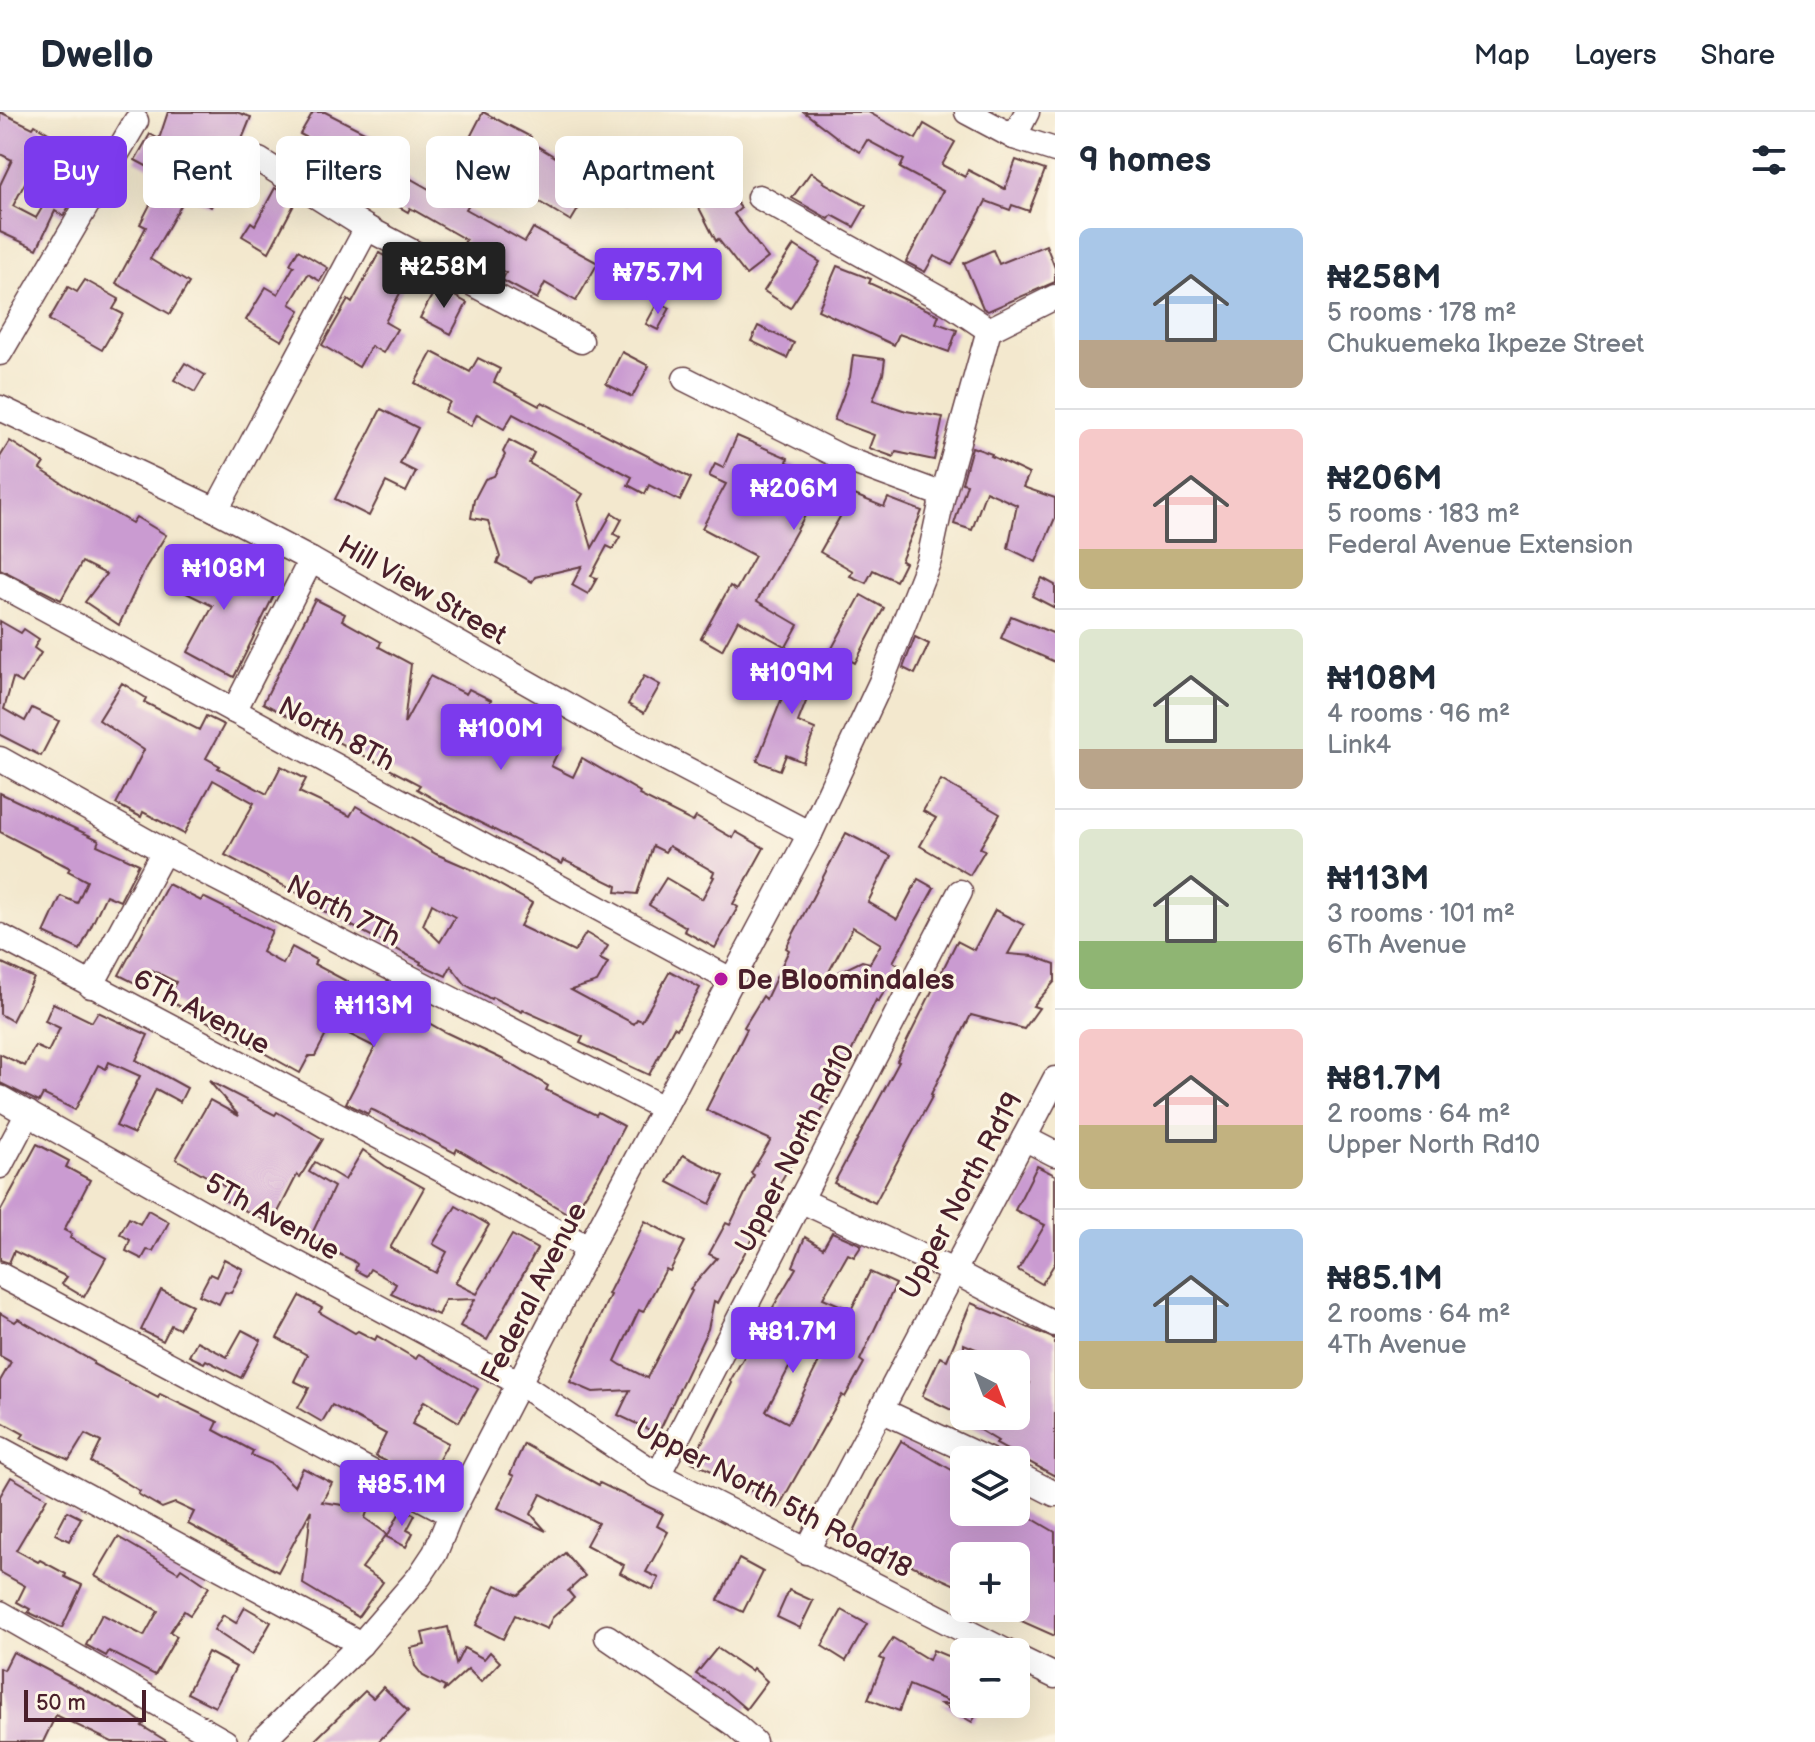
<!DOCTYPE html>
<html lang="en">
<head>
<meta charset="utf-8">
<style>
  :root { --surface:#fff; --page:#f2f2f3; --text:#1f2937; --muted:#747a83; --line:#e0e1e3; --accent:#7c3aed }
  body { margin:0; font-family:"Balsamiq Sans",sans-serif; background:var(--page); color:var(--text); height:100vh; display:flex; flex-direction:column; font-size:30px; white-space:nowrap }
  * { box-sizing:border-box; margin:0 }
  p { font-size:26px; color:var(--muted) }
  .icon { flex:none; width:44px; height:44px; fill:none; stroke:currentColor; stroke-width:2; stroke-linecap:round; stroke-linejoin:round }
  .map { position:relative; flex:1; overflow:hidden }
  .panel { display:flex; flex-direction:column; background:var(--surface); width:760px }
  .panel>* { flex:none }
  .guide { position:absolute; left:24px; top:24px; width:760px; height:72px; display:flex; gap:16px }
  .needle { width:52px; rotate:138deg }
  .tools { position:absolute; left:950px; top:1238px; display:grid; gap:16px }
  .tools a { display:grid; place-items:center; width:80px; height:80px; border-radius:12px; background:var(--surface); box-shadow:0 8px 32px #0002; font-size:40px }
  .scale { position:absolute; left:24px; bottom:20px; width:122px; box-sizing:border-box; padding-left:8px; border:4px solid #4a1f2b; border-top:0; font-size:22px; line-height:28px; white-space:nowrap; color:#4a1f2b; -webkit-text-stroke:6px #fcf5e5; paint-order:stroke }
  .price { position:absolute; translate:-50% -68px; padding:0 18px; border-radius:8px; background:var(--accent); color:#fff; font-size:26px; line-height:52px; filter:drop-shadow(0 2px 4px #0008) }
  .price::after { content:''; position:absolute; left:50%; top:48px; width:24px; height:18px; margin-left:-12px; background:inherit; clip-path:polygon(0 0,100% 0,50% 100%) }
  .price.on { background:#222; color:#fff }
  ul { padding:0; list-style:none }
  li { display:flex; align-items:center; gap:24px; height:200px; padding:0 24px }
  li+li { border-top:2px solid var(--line) }
  li span { display:grid; place-items:center; flex:none; width:224px; height:160px; border-radius:12px; color:#555 }
  li>.icon { margin-inline-start:auto }
  span .icon { width:96px; height:96px; fill:#fffc; stroke-width:1 }
  li b { font-size:34px }
  h2 { display:flex; justify-content:space-between; align-items:center; height:96px; padding:0 24px; font-size:34px }
  .chip { padding:0 28px; border-radius:12px; background:var(--surface); box-shadow:0 8px 32px #0002; font-size:28px; line-height:72px }
  .chip.on { background:var(--accent); color:#fff }
  header { display:flex; align-items:center; gap:48px; box-sizing:border-box; height:112px; padding:0 40px; background:var(--surface); border-bottom:2px solid var(--line) }
  header strong { font-size:38px }
  nav { display:flex; gap:44px; margin-inline-start:auto; font-size:28px }
  main { display:flex; flex:1; min-height:0 }
  .map>svg:first-child { display:block }
  .building { fill:#ca9bd1; fill-rule:evenodd }
  .lines { fill:none; stroke-linecap:round; stroke-linejoin:round }
  .minor-casing { stroke:#633d43; stroke-width:27 }
  .minor { stroke:#fff; stroke-width:24 }
  .poi-dot { fill:#b5179e; stroke:#fcf5e5; stroke-width:3 }
  .labels { text-anchor:middle; stroke-width:6; stroke-linejoin:round; paint-order:stroke }
  .street-label { font-size:28px; fill:#4a1f2b; stroke:#fcf5e5 }
  .poi-label { font-size:28px; font-weight:bold; fill:#4a1f2b; stroke:#fcf5e5; text-anchor:start }
</style>
</head>
<body>
<header>
<strong>Dwello</strong>
<nav><a>Map</a><a>Layers</a><a>Share</a></nav>
</header>
<main>
<div class="map">
<svg width="1055" height="1630" viewBox="0 0 1055 1630">
  <rect width="100%" height="100%" fill="#fcf5e5"/>
  <filter id="ink" filterUnits="userSpaceOnUse"><feTurbulence type="fractalNoise" baseFrequency=".0125" numOctaves="2"/><feDisplacementMap in="SourceGraphic" scale="16" xChannelSelector="R" yChannelSelector="G"/><feConvolveMatrix kernelMatrix="1 2 1 2 8 2 1 2 1" color-interpolation-filters="sRGB"/></filter>
  <filter id="wash" filterUnits="userSpaceOnUse"><feTurbulence type="fractalNoise" baseFrequency=".006" numOctaves="4" result="noise"/><feDisplacementMap in="SourceGraphic" scale="32" xChannelSelector="R" yChannelSelector="G"/><feGaussianBlur stdDeviation="1.8" result="paint"/><feColorMatrix in="noise" values="0 0 0 0 0 0 0 0 0 0 0 0 0 0 0 0 0 1.4 0 .05"/><feComposite in="paint" operator="in"/></filter>
  <g filter="url(#wash)">
    <rect width="100%" height="100%" fill="#f3e8ce"/>
    <g id="blocks">
      <g class="building">
        <polygon points="0,0 33,16 35,13 69,33 71,29 98,44 83,69 51,50 41,67 30,61 13,94 36,106 52,79 71,91 63,104 55,99 37,137 0,120 0,73 12,48 0,42"/>
        <polygon points="168,0 236,0 251,5 229,59 234,62 227,75 222,72 211,95 187,83 150,147 189,171 170,202 116,171 146,115 140,112 165,64 135,48 150,22 159,27"/>
        <polygon points="313,0 325,0 394,35 385,52 436,81 446,65 475,82 466,97 525,130 533,116 598,151 576,189 545,171 537,187 502,168 506,161 461,136 466,128 410,96 408,100 365,75 358,87 332,71 347,47 300,22"/>
        <polygon points="483,0 531,25 529,29 595,69 571,109 516,76 529,54 484,31 477,45 464,37"/>
        <polygon points="804,0 868,0 916,27 924,12 955,30 942,53 965,65 968,58 1005,77 1016,48 1045,58 1029,99 1012,93 1010,98 986,89 952,153 934,144 925,160 906,150 943,79 900,56 904,48 867,28 860,40 843,30"/>
        <polygon points="624,44 650,64 626,94 601,74"/>
        <polygon points="811,60 824,69 823,70 866,94 854,115 832,103 829,107 792,86"/>
        <polygon points="716,66 741,96 734,102 768,146 746,163 718,127 716,129 694,86"/>
        <polygon points="275,76 296,89 269,140 242,124 251,110 255,113"/>
        <polygon points="794,133 820,150 790,196 764,179"/>
        <polygon points="1046,133 1055,156 1055,170 988,199 983,196 964,151 993,138 999,152"/>
        <polygon points="298,138 328,156 320,169 308,162 290,192 300,198 282,229 246,208 266,175 278,182 294,154 290,152"/>
        <polygon points="379,141 412,158 385,210 397,217 383,241 371,234 359,255 322,233 348,188 352,191"/>
        <polygon points="837,154 871,167 869,171 939,203 936,211 957,218 949,240 899,222 894,233 818,198"/>
        <polygon points="85,168 119,187 113,197 123,202 102,238 49,208 68,175 77,180"/>
        <polygon points="437,174 467,191 451,222 420,206"/>
        <polygon points="658,190 670,196 658,218 646,212"/>
        <polygon points="758,214 794,231 787,246 751,229"/>
        <polygon points="432,240 470,260 478,246 500,257 494,270 539,294 542,290 691,366 680,389 649,373 645,382 628,373 632,365 513,302 504,317 477,302 471,314 444,300 450,290 415,271"/>
        <polygon points="622,240 649,254 632,285 606,272"/>
        <polygon points="853,243 885,247 883,262 873,288 906,299 943,305 934,348 896,340 894,345 869,336 874,323 834,308 850,265"/>
        <polygon points="185,251 205,263 195,280 174,268"/>
        <polygon points="381,297 418,316 400,352 416,360 406,380 386,370 369,404 335,387"/>
        <polygon points="737,324 788,346 787,350 849,376 847,380 884,395 888,386 922,399 901,449 905,451 896,469 873,458 866,471 850,464 853,459 820,440 841,403 812,391 757,489 798,513 786,535 738,508 722,538 701,526 730,474 736,478 755,444 702,416 726,372 709,364 715,352 723,356"/>
        <polygon points="509,328 534,341 529,351 583,382 578,390 592,436 612,401 622,407 614,422 620,425 613,437 607,434 591,464 597,466 588,482 572,473 582,454 535,465 532,470 497,451 500,445 488,409 471,406 474,388 485,367 494,364 505,343 503,340"/>
        <polygon points="10,329 44,351 40,357 73,378 132,411 136,405 166,423 146,455 119,513 85,490 106,462 82,450 61,488 0,457 0,345"/>
        <polygon points="972,335 992,342 991,344 1029,362 1023,375 1055,386 1055,406 1036,450 1008,436 1017,393 986,379 972,418 954,412 967,372 962,371"/>
        <polygon points="197,439 217,445 217,454 274,483 234,565 188,540 213,494 174,475"/>
        <polygon points="1042,466 1055,473 1055,496 1032,484"/>
        <polygon points="861,483 884,496 855,551 831,538"/>
        <polygon points="315,487 345,502 342,508 381,530 379,535 411,552 404,612 430,564 466,582 469,577 491,588 476,618 498,629 512,601 536,613 531,622 560,636 551,654 573,665 582,646 640,680 639,683 693,710 696,705 733,726 736,720 764,736 733,792 738,795 715,836 684,819 686,815 649,793 666,766 702,787 714,765 712,764 714,760 669,734 665,740 653,734 637,782 616,780 617,774 564,748 562,752 441,691 417,677 420,673 263,591"/>
        <polygon points="1011,504 1055,522 1055,550 1001,526"/>
        <polygon points="0,509 21,521 24,517 39,527 34,536 41,541 22,571 13,566 4,597 25,609 32,596 59,609 41,644 0,623"/>
        <polygon points="915,525 929,532 915,562 903,556"/>
        <polygon points="801,538 823,547 798,610 815,617 803,650 786,643 780,658 757,649"/>
        <polygon points="644,564 660,573 644,601 628,592"/>
        <path d="M122,571L146,586L144,590L199,618L206,604L224,613L206,646L220,654L218,656L267,682L281,654L306,667L299,680L350,704L356,694L436,742L473,758L532,791L520,814L574,840L586,821L608,834L600,847L608,851L597,870L571,878L634,912L637,907L642,909L670,859L700,876L677,917L674,915L649,963L580,931L583,925L523,898L522,900L492,885L491,887L466,873L451,854L446,864L420,852L421,850L310,792L311,788L225,743L254,691L213,668L184,722L143,700L141,705L116,692L144,638L99,608ZM432,792L455,805L440,830L423,813Z"/>
        <polygon points="941,668 1000,702 980,736 985,738 970,763 920,734 936,706 923,699"/>
        <polygon points="0,681 99,728 97,733 139,752 120,789 106,783 80,838 44,821 61,784 77,791 87,769 68,759 70,756 0,720"/>
        <path d="M846,721L891,744L868,790L897,807L918,767L934,776L893,850L900,854L878,890L876,888L834,976L772,1085L776,1086L762,1115L760,1114L736,1156L718,1191L714,1189L708,1217L658,1322L618,1303L630,1278L593,1280L570,1270L610,1183L608,1182L645,1109L685,1130L670,1159L666,1157L643,1200L639,1198L615,1249L621,1253L647,1266L692,1179L690,1177L717,1146L709,1142L726,1111L730,1113L754,1063L751,1061L771,1028L706,998L747,917L744,915L763,884L766,887L789,838L786,836ZM853,815L881,832L870,851L862,849L825,867Z"/>
        <polygon points="168,772 201,789 203,785 272,819 262,840 283,852 292,835 316,848 314,852 365,879 366,876 445,920 502,947 548,974 546,978 596,1003 598,1000 624,1014 598,1063 572,1104 457,1037 455,1041 375,999 370,997 368,1002 346,991 375,935 331,913 315,944 309,944 300,961 167,887 176,870 152,858 143,875 119,863"/>
        <polygon points="995,798 1024,813 1008,842 1033,844 1055,852 1055,869 1033,894 1039,896 1024,917 971,903 931,982 933,983 875,1091 834,1071 899,950 897,949 957,829 974,838"/>
        <polygon points="0,850 34,866 12,909 0,902"/>
        <polygon points="53,891 92,910 98,900 148,923 136,948 187,976 180,990 156,977 134,1022 116,1014 140,964 109,950 106,957 98,953 75,998 43,982 39,990 0,971 0,942 25,954 35,934 48,940 60,916 45,909"/>
        <polygon points="209,969 275,1003 277,1000 323,1027 300,1065 297,1063 272,1112 224,1088 229,1077 176,1047 210,988 239,1004"/>
        <polygon points="37,1032 69,1049 66,1055 90,1068 64,1118 72,1122 70,1126 106,1146 84,1185 62,1172 67,1165 14,1139 9,1151 0,1148 0,1100"/>
        <polygon points="363,1038 385,1054 424,1076 390,1136 436,1161 447,1140 433,1132 456,1094 489,1113 455,1171 477,1182 512,1123 537,1137 487,1228 460,1214 475,1187 445,1188 438,1203 391,1182 396,1172 370,1157 366,1164 355,1158 357,1152 352,1148 309,1128 334,1075 309,1060 315,1050 345,1068"/>
        <polygon points="683,1043 724,1064 710,1092 668,1070"/>
        <polygon points="1037,1054 1055,1063 1055,1151 1042,1172 1018,1158 1045,1113 1015,1098"/>
        <polygon points="148,1098 169,1110 153,1139 147,1138 142,1147 126,1139 130,1128 120,1122 129,1106 140,1112"/>
        <path d="M832,1120L862,1133L854,1145L848,1142L823,1186L851,1198L870,1160L896,1172L860,1248L864,1251L845,1285L842,1283L778,1396L740,1372L692,1350L732,1271L730,1269L796,1156L793,1154L805,1125L823,1136ZM819,1199L839,1210L788,1311L766,1299Z"/>
        <polygon points="224,1147 243,1157 231,1181 225,1180 219,1192 199,1183 210,1162 216,1165"/>
        <polygon points="161,1178 192,1193 179,1217 171,1213 163,1229 141,1218"/>
        <polygon points="300,1184 322,1196 319,1200 355,1221 358,1219 375,1228 377,1224 416,1247 419,1242 478,1277 459,1310 424,1289 412,1312 448,1331 427,1369 375,1344 386,1322 332,1293 322,1310 298,1296 309,1276 294,1269 307,1243 277,1226"/>
        <polygon points="971,1191 1055,1227 1055,1364 996,1332 998,1329 956,1304 1016,1304 1016,1295 1029,1271 1016,1261 1016,1252 998,1252 991,1249 993,1244 964,1232 964,1304 922,1284 940,1245 947,1248"/>
        <polygon points="0,1201 15,1210 18,1207 94,1250 93,1252 158,1286 160,1282 218,1310 214,1318 253,1339 251,1343 272,1352 294,1374 303,1356 332,1371 322,1390 343,1393 350,1399 359,1390 368,1397 365,1406 387,1422 362,1456 383,1470 358,1505 303,1472 311,1398 278,1460 188,1412 194,1400 175,1391 162,1396 138,1382 140,1379 91,1350 101,1330 85,1322 69,1348 21,1326 24,1322 0,1309 0,1269 11,1250 0,1244"/>
        <polygon points="242,1218 261,1228 241,1266 206,1248 204,1251 189,1244 197,1229 227,1245"/>
        <polygon points="901,1329 964,1365 964,1400 1021,1400 1055,1420 1055,1524 992,1496 1016,1496 1016,1444 964,1444 964,1477 851,1426 877,1370"/>
        <polygon points="524,1332 599,1373 600,1371 663,1402 657,1414 668,1420 646,1460 659,1466 653,1478 620,1461 624,1453 586,1433 598,1411 541,1382 531,1402 546,1419 498,1396 514,1364 510,1362"/>
        <polygon points="11,1365 47,1386 16,1438 38,1450 40,1448 66,1462 65,1465 82,1473 62,1516 28,1500 30,1497 17,1490 25,1474 0,1460 0,1384"/>
        <polygon points="402,1396 415,1403 407,1418 413,1421 406,1435 387,1425"/>
        <polygon points="67,1399 81,1406 69,1429 55,1422"/>
        <polygon points="118,1425 178,1460 181,1456 209,1475 190,1503 184,1499 170,1520 177,1524 155,1563 109,1539 106,1544 86,1533 102,1502 144,1524 158,1499 95,1464"/>
        <polygon points="565,1441 585,1464 568,1479 574,1486 552,1506 547,1517 515,1503 503,1527 476,1513 496,1473 518,1483"/>
        <polygon points="739,1447 763,1460 743,1500 718,1488"/>
        <polygon points="789,1478 813,1489 800,1516 777,1505"/>
        <polygon points="245,1495 271,1510 252,1543 214,1518 223,1503 236,1511"/>
        <polygon points="842,1498 867,1512 846,1549 822,1534"/>
        <polygon points="448,1515 456,1552 464,1536 484,1547 490,1540 500,1550 481,1570 468,1557 443,1580 445,1575 423,1564 415,1554 411,1536 425,1533 422,1521"/>
        <polygon points="893,1526 929,1548 933,1538 964,1551 964,1592 983,1592 972,1610 941,1592 955,1592 909,1573 899,1599 868,1587 884,1548 880,1546"/>
        <polygon points="717,1536 751,1559 753,1556 767,1569 746,1597 726,1580 696,1562"/>
        <polygon points="13,1540 129,1601 144,1612 142,1614 168,1630 112,1630 56,1603 43,1630 0,1630 0,1556 4,1558"/>
        <polygon points="208,1540 236,1555 215,1595 187,1581"/>
        <polygon points="383,1575 408,1599 378,1630 313,1630 365,1579 373,1586"/>
      </g>
    </g>
  </g>
  <g filter="url(#ink)">
    <use href="#blocks" fill-opacity="0" stroke="#633d43" stroke-width="2"/>
    <g class="lines">
      <g class="minor-casing">
        <g id="minor">
          <polyline points="967,0 1014,25 1055,38"/>
          <polyline points="1014,25 1027,0"/>
          <polyline points="259,48 367,116 581,229"/>
          <polyline points="759,85 949,191 989,218"/>
          <polyline points="0,241 136,9"/>
          <polyline points="685,267 843,346 943,383"/>
          <polyline points="0,296 216,398 311,448 604,614 810,722"/>
          <polyline points="216,398 367,116"/>
          <polyline points="0,472 731,868"/>
          <polyline points="234,599 311,448"/>
          <polyline points="0,647 164,739 663,996"/>
          <polyline points="0,824 589,1136"/>
          <polyline points="91,874 164,739"/>
          <polyline points="0,986 209,1104 519,1271 658,1363 1007,1540"/>
          <polyline points="1024,1026 1055,1042"/>
          <polyline points="0,1054 28,1001"/>
          <polyline points="800,1088 953,1159 1055,1212"/>
          <polyline points="0,1163 451,1402"/>
          <polyline points="881,1298 988,1348"/>
          <polyline points="0,1337 361,1532"/>
          <polyline points="1016,1362 1055,1382"/>
          <polyline points="658,1363 960,780"/>
          <polyline points="806,1440 1055,967"/>
          <polyline points="0,1501 225,1630"/>
          <polyline points="607,1525 734,1612 754,1630"/>
          <polyline points="1016,1545 1055,1564"/>
          <polyline points="261,1630 361,1532 419,1465 435,1441 451,1402 589,1136 810,722 881,570 929,448 943,383 989,218 1055,185"/>
        </g>
      </g>
      <use href="#minor" class="minor"/>
    </g>
  </g>
  <circle class="poi-dot" cx="721" cy="867" r="8"/>
  <g class="labels">
    <g class="street-label">
      <text transform="translate(423 477) rotate(30)" y="10">Hill View Street</text>
      <text transform="translate(337 621) rotate(28)" y="10">North 8Th</text>
      <text transform="translate(344 798) rotate(27)" y="10">North 7Th</text>
      <text transform="translate(202 899) rotate(28)" y="10">6Th Avenue</text>
      <text transform="translate(794 1036) rotate(-63)" y="10">Upper North Rd10</text>
      <text transform="translate(960 1083) rotate(-62)" y="10">Upper North Rd19</text>
      <text transform="translate(273 1104) rotate(29)" y="10">5Th Avenue</text>
      <text transform="translate(533 1180) rotate(-63)" y="10">Federal Avenue</text>
      <text transform="translate(774 1385) rotate(28)" y="10">Upper North 5th Road18</text>
    </g>
    <g class="poi-label">
      <text x="737" y="877">De Bloomindales</text>
    </g>
  </g>
</svg>
<div class="tools">
<a><svg class="needle" viewBox="-14 -14 28 28"><path d="M0-13l5 13h-10z" fill="#e53935"/><path d="M0 13l5-13h-10z" fill="#747a83"/></svg></a>
<a><svg class="icon" aria-label="layers" viewBox="0 0 24 24"><path d="M12 4l9 5-9 5-9-5zM3 14l9 5 9-5"/></svg></a>
<a>+</a>
<a>−</a>
</div>
<div class="scale">50 m</div>
<b class="price on" style="left:444px;top:198px">₦258M</b>
<b class="price" style="left:658px;top:204px">₦75.7M</b>
<b class="price" style="left:794px;top:420px">₦206M</b>
<b class="price" style="left:224px;top:500px">₦108M</b>
<b class="price" style="left:792px;top:604px">₦109M</b>
<b class="price" style="left:501px;top:660px">₦100M</b>
<b class="price" style="left:374px;top:937px">₦113M</b>
<b class="price" style="left:793px;top:1263px">₦81.7M</b>
<b class="price" style="left:402px;top:1416px">₦85.1M</b>
<div class="guide">
<a class="chip on">Buy</a>
<a class="chip">Rent</a>
<a class="chip">Filters</a>
<a class="chip">New</a>
<a class="chip">Apartment</a>
</div>
</div>
<section class="panel">
<h2>9 homes<svg class="icon" aria-label="filters" viewBox="0 0 24 24"><path d="M4 7h16M4 17h16"/><circle cx="9" cy="7" r="2"/><circle cx="15" cy="17" r="2"/></svg></h2>
<ul>
<li><span style="background:linear-gradient(#a9c7e8 70%,#b9a48a 0)"><svg class="icon" aria-label="home" viewBox="0 0 24 24"><path d="M3 11l9-7 9 7M6 9v11h12V9"/></svg></span><div><b>₦258M</b><p>5 rooms · 178 m²</p><p>Chukuemeka Ikpeze Street</p></div></li>
<li><span style="background:linear-gradient(#f6c9c9 75%,#c2b280 0)"><svg class="icon" aria-label="home" viewBox="0 0 24 24"><path d="M3 11l9-7 9 7M6 9v11h12V9"/></svg></span><div><b>₦206M</b><p>5 rooms · 183 m²</p><p>Federal Avenue Extension</p></div></li>
<li><span style="background:linear-gradient(#dfe7d0 75%,#b9a48a 0)"><svg class="icon" aria-label="home" viewBox="0 0 24 24"><path d="M3 11l9-7 9 7M6 9v11h12V9"/></svg></span><div><b>₦108M</b><p>4 rooms · 96 m²</p><p>Link4</p></div></li>
<li><span style="background:linear-gradient(#dfe7d0 70%,#8fb573 0)"><svg class="icon" aria-label="home" viewBox="0 0 24 24"><path d="M3 11l9-7 9 7M6 9v11h12V9"/></svg></span><div><b>₦113M</b><p>3 rooms · 101 m²</p><p>6Th Avenue</p></div></li>
<li><span style="background:linear-gradient(#f6c9c9 60%,#c2b280 0)"><svg class="icon" aria-label="home" viewBox="0 0 24 24"><path d="M3 11l9-7 9 7M6 9v11h12V9"/></svg></span><div><b>₦81.7M</b><p>2 rooms · 64 m²</p><p>Upper North Rd10</p></div></li>
<li><span style="background:linear-gradient(#a9c7e8 70%,#c2b280 0)"><svg class="icon" aria-label="home" viewBox="0 0 24 24"><path d="M3 11l9-7 9 7M6 9v11h12V9"/></svg></span><div><b>₦85.1M</b><p>2 rooms · 64 m²</p><p>4Th Avenue</p></div></li>
</ul>
</section>
</main>
</body>
</html>
